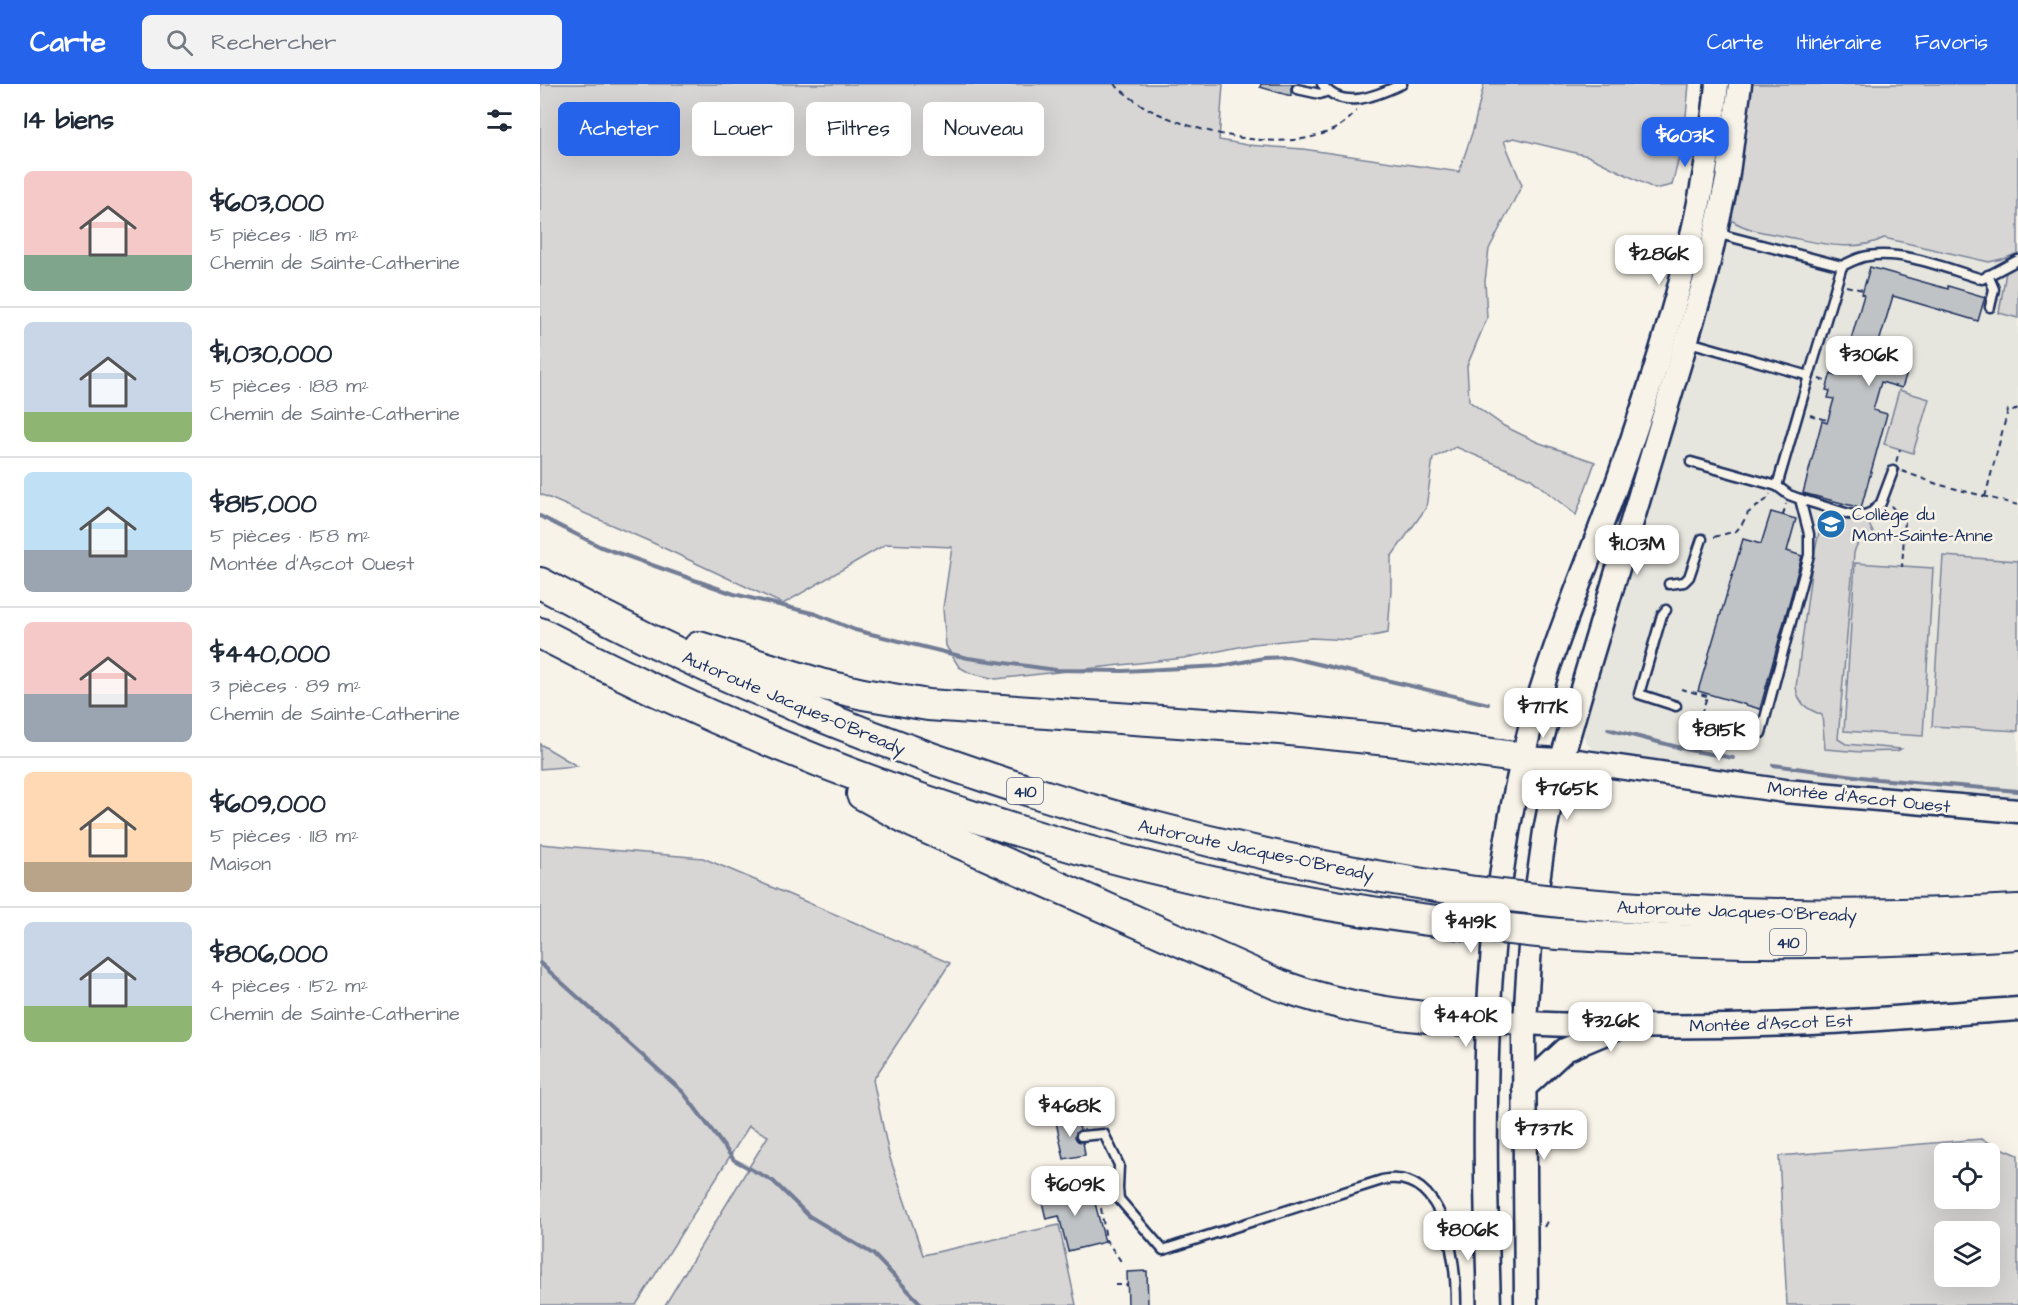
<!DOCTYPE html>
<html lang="fr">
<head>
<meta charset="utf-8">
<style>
  :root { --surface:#fff; --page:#f2f2f3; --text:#1f2937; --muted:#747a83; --line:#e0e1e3; --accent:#2563eb }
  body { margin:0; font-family:"Architects Daughter",sans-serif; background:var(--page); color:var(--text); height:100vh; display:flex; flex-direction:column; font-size:22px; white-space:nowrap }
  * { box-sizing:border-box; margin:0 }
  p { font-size:20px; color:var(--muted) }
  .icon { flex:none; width:33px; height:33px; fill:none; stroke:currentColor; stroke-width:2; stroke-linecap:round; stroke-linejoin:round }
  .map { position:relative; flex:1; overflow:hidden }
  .sheet { display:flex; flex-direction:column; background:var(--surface); width:540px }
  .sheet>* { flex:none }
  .guide { position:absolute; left:18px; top:18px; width:570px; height:54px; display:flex; gap:12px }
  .buttons { position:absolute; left:1394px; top:1059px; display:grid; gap:12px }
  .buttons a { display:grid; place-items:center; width:66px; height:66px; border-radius:9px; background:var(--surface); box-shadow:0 6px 24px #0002; font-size:30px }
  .price { position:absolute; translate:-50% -51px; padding:0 14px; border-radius:12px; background:#fff; color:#222; font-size:20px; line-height:39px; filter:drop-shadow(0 2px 3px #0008) }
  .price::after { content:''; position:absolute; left:50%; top:36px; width:18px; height:14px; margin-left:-9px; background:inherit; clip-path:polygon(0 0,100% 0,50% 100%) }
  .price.active { background:var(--accent); color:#fff }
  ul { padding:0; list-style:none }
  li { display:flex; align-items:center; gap:18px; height:150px; padding:0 24px }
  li+li { border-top:2px solid var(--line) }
  li span { display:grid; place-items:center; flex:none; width:168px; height:120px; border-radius:9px; color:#555 }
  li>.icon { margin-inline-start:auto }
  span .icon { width:72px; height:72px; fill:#fffc; stroke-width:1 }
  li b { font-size:26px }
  h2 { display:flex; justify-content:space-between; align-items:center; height:72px; padding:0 24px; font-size:26px }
  .pill { padding:0 21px; border-radius:9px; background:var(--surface); box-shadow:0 6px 24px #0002; font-size:21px; line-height:54px }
  .pill.active { background:var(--accent); color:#fff }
  header { display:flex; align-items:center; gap:36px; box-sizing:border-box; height:84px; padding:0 30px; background:var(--accent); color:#fff }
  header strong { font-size:28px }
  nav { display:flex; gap:33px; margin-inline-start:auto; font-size:21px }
  .search { width:420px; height:54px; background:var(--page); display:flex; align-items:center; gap:15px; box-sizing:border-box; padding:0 21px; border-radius:9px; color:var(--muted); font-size:22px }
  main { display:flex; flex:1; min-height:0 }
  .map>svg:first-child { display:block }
  .built { fill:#e6e5de }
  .green { fill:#d7d6d4; stroke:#798299; stroke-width:1.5; fill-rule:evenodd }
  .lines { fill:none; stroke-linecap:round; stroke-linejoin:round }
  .stream { stroke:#727c95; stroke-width:4 }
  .building { fill:#c0c3c5; stroke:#1b2f5e; stroke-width:1.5 }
  .lane-casing { stroke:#1b2f5e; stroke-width:13 }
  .secondary-casing { stroke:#1b2f5e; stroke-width:27 }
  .highway-casing { stroke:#1b2f5e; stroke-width:34 }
  .path { stroke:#1b2f5e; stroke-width:2; stroke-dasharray:6 4.5; stroke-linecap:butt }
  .lane { stroke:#f7f3e8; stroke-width:8 }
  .secondary { stroke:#f7f3e8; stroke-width:22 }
  .highway { stroke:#f7f3e8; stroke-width:30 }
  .highway-bridge-casing { stroke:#1b2f5e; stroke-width:34; stroke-linecap:butt }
  .highway-bridge { stroke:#f7f3e8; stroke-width:30 }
  .labels { text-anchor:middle; stroke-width:5; stroke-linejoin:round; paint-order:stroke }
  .shield { fill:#f7f3e8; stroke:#5d6a87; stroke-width:1.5 }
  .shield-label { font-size:16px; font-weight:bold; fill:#1b2f5e }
  .poi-label { font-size:18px; fill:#1b2f5e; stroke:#f7f3e8; text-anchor:start }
  .street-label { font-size:18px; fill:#1b2f5e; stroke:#f7f3e8 }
</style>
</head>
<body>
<header>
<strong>Carte</strong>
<div class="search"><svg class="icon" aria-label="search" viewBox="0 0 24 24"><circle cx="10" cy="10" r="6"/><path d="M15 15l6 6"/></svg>Rechercher</div>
<nav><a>Carte</a><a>Itinéraire</a><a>Favoris</a></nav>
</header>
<main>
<section class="sheet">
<h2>14 biens<svg class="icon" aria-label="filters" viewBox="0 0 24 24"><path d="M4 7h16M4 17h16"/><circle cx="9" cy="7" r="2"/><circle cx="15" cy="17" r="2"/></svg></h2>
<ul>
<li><span style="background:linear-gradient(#f6c9c9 70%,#7fa58c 0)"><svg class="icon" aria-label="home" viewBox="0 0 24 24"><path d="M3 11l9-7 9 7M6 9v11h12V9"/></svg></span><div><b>$603,000</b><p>5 pièces · 118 m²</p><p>Chemin de Sainte-Catherine</p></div></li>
<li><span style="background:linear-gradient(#c9d6e8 75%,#8fb573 0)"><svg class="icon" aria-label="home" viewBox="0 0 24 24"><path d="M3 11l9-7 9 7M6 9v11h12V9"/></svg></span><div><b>$1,030,000</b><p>5 pièces · 188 m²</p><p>Chemin de Sainte-Catherine</p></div></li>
<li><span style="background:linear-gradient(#bfe0f5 65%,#9aa5b1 0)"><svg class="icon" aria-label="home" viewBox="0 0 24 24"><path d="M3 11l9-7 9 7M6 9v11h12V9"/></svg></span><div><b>$815,000</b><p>5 pièces · 158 m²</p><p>Montée d'Ascot Ouest</p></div></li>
<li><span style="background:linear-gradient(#f6c9c9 60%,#9aa5b1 0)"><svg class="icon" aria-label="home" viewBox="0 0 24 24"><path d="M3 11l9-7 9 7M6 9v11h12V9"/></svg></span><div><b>$440,000</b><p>3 pièces · 89 m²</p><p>Chemin de Sainte-Catherine</p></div></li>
<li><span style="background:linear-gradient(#ffd9b3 75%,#b9a48a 0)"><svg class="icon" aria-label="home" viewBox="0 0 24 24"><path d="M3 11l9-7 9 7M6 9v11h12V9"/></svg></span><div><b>$609,000</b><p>5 pièces · 118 m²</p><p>Maison</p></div></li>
<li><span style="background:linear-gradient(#c9d6e8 70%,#8fb573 0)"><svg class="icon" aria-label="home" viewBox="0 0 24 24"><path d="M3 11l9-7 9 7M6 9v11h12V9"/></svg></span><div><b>$806,000</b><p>4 pièces · 152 m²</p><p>Chemin de Sainte-Catherine</p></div></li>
</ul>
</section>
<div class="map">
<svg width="1478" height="1221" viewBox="0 0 1478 1221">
  <rect width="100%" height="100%" fill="#f7f3e8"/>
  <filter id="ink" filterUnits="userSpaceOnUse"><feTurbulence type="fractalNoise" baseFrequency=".0167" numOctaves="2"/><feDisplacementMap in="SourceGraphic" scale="12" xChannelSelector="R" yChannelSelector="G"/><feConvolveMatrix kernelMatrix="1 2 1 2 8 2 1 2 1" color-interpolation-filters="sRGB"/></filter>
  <g filter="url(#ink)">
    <polygon class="built" points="1194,119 1442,177 1449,178 1466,174 1478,169 1478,714 1181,688 1062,670 1055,667 1047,659 1043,651 1044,638 1166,236"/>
    <g class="green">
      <polygon points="0,0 683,0 679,56 707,61 763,65 919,88 933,46 944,0 1149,0 1144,54 1132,101 1115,105 1048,72 974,54 964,57 982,101 949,165 945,197 947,234 927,282 929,317 964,342 997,358 1055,378 1036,431 991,395 916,363 893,374 886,424 851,473 851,506 848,549 810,556 771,554 714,560 644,574 456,595 430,589 419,583 406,562 403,524 412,463 346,460 243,520 111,458 0,410"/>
      <path d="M1212,0H1478V169L1466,174L1449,178L1344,154C1315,169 1279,159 1248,153C1228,149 1208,147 1191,136Z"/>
      <polygon points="1478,182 1478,234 1459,229 1466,188 1468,185"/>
      <polygon points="1359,306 1389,315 1373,369 1344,360"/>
      <path d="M1314,436L1328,438L1336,455C1323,456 1318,454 1314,469L1298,655L1306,660L1361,665L1357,667L1321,668L1285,665L1282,631C1267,625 1258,620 1256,603L1273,474L1280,445C1288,435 1303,437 1314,436Z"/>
      <polygon points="1403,472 1478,477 1478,647 1392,642"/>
      <polygon points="1315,479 1393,484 1383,652 1304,647"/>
      <polygon points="0,660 37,682 0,685"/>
      <polygon points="0,760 163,774 410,879 333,996 349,1071 383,1171 519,1141 536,1221 125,1221 228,1052 209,1042 96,1221 0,1221"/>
      <path d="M1441,1055L1478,1071V1221H1247L1239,1072ZM1404,1070H1449V1114H1404ZM1404,1148H1449V1192H1404Z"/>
    </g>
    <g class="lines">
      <g class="stream">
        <polyline points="0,432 61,463 194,510 276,530 315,546 428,574 516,586 583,587 681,582 724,574 748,573 948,620"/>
        <polyline points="1068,645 1149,666 1193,674"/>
        <polyline points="1233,681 1337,695 1478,707"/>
        <polyline points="0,879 143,1008 194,1076 233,1097 269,1132 333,1170 382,1221"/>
      </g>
    </g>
    <g class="building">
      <polygon points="721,0 753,0 751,4 751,12 720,3"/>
      <polygon points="1330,183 1408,205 1408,202 1445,213 1438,237 1353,212 1333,278 1367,288 1362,304 1341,298 1333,326 1347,330 1321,424 1263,409 1282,337 1287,339 1294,315 1288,314 1290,307 1286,306 1291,289 1295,291 1297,284 1302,286 1324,211 1322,210"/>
      <polygon points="1231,428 1256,435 1247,467 1262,472 1220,625 1158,607 1203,455 1221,460"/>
      <polygon points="537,1033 540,1046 536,1049 535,1053 538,1057 543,1058 545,1071 524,1075 516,1038"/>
      <polygon points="550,1101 552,1107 547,1110 547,1115 550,1119 555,1119 565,1158 528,1167 519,1132 506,1135 501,1113"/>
      <polygon points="607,1187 608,1221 588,1221 587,1188"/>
    </g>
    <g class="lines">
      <g class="lane-casing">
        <g id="lane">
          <path d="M782,0C802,28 838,11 862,0"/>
          <polyline points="757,5 780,10 788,7"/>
          <path d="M1302,182C1310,178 1319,173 1328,172C1365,166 1407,185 1442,195L1478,176"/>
          <polyline points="1448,191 1454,205 1450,223"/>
          <polyline points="1149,258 1269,292 1302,182 1187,152 1177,146"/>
          <polyline points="1151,378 1237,402 1269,292"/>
          <polyline points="1237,402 1249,411 1260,415 1309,430 1325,431 1332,428 1341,419 1353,387"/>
          <polyline points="1129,500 1144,498 1149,493 1162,455"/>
          <polyline points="1126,526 1122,531 1099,610 1136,622"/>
          <polyline points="1221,649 1269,471 1269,450 1260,415"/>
          <path d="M541,1052L564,1050L579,1081L578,1104L579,1115L623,1166L842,1096C906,1083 916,1177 916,1221"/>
          <polyline points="553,1113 578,1109"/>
        </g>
      </g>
      <g class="secondary-casing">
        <g id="secondary">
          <polyline points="983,674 1037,677 1245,707 1478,727"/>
          <path d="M947,937C1048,943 1150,944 1251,940C1327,937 1403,930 1478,925"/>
          <polyline points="984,1004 1025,966 1075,945"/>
          <path d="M949,1221C943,1027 940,835 990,645C1012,562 1047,483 1076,402C1122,272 1164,138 1177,0"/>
          <polyline points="986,1221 984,952 991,847 1005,747 1013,706 1047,587 1165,195 1187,96 1200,0"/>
        </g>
      </g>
      <g class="highway-casing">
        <g id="highway">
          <path d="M0,499C291,658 607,761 935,808"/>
          <path d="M0,549C289,701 605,805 930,841"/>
          <polyline points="159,563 280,600 323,610 388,621 740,645 848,656 983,674"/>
          <path d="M322,710L375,739L739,901C808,926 874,934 947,937"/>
          <path d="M1022,818C1174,832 1325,834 1478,826"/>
          <path d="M1018,850C1086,854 1155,858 1223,858C1308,859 1393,855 1478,850"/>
        </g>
      </g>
      <g class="path">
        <path d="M574,0C588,12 602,23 619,30C670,53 778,78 817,26"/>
        <polyline points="1306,202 1323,206"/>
        <polyline points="1279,295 1288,298"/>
        <polyline points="1270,331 1287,336"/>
        <polyline points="1356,378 1360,365"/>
        <polyline points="1362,387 1397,400 1478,421"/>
        <polyline points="1445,413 1468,326 1473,327 1478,324"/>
        <polyline points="1351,422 1365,437 1362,483"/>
        <polyline points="1243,431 1246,420"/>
        <polyline points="1174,453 1196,447 1201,442 1208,429 1226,416 1230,410"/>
        <polyline points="1141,605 1167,612"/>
        <polyline points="1161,630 1168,610"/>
        <polyline points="561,1124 566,1156 583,1180"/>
        <polyline points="1004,1143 1009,1134"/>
        <polyline points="575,1201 588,1201"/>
      </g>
      <use href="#lane" class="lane"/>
      <use href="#secondary" class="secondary"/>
      <use href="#highway" class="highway"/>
      <g class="highway-bridge-casing">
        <g id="highway-bridge">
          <polyline points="935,808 1022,818"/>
          <polyline points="930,841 1018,850"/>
        </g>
      </g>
      <use href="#highway-bridge" class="highway-bridge"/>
    </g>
  </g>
  <defs>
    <g id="school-disc" transform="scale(1.5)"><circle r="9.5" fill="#1f6fb2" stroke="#f7f3e8"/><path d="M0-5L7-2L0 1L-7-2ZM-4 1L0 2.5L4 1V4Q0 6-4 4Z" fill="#fff"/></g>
  </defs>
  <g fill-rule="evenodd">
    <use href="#school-disc" x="1291" y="440"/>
  </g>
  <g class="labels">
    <g class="shield">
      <rect x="467" y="694" width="36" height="26" rx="4.5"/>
      <rect x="1230" y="845" width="36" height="26" rx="4.5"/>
    </g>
    <g class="shield-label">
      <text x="485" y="713">410</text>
      <text x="1248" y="864">410</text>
    </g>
    <g class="poi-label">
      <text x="1312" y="436">Collège du<tspan x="1312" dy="21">Mont-Sainte-Anne</tspan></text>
    </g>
    <g class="street-label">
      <text transform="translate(254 619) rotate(23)" y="6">Autoroute Jacques-O'Bready</text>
      <text transform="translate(1319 713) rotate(6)" y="6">Montée d'Ascot Ouest</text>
      <text transform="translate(716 766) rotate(12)" y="6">Autoroute Jacques-O'Bready</text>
      <text transform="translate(1197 827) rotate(2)" y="6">Autoroute Jacques-O'Bready</text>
      <text transform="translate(1231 939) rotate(-2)" y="6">Montée d'Ascot Est</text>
    </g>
  </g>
</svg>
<div class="buttons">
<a><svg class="icon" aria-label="locate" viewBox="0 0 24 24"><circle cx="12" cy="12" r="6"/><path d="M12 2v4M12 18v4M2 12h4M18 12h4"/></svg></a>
<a><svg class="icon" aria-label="layers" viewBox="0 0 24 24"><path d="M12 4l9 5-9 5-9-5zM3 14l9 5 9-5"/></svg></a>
</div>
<b class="price active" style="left:1145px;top:84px">$603K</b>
<b class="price" style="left:1119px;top:202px">$286K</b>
<b class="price" style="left:1329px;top:303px">$306K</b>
<b class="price" style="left:1097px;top:492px">$1.03M</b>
<b class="price" style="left:1003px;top:655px">$717K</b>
<b class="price" style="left:1179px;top:678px">$815K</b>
<b class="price" style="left:1027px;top:737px">$765K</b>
<b class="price" style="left:931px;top:870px">$419K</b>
<b class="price" style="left:926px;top:964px">$440K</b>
<b class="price" style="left:1071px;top:969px">$326K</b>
<b class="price" style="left:530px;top:1054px">$468K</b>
<b class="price" style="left:1004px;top:1077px">$737K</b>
<b class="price" style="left:535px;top:1133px">$609K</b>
<b class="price" style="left:928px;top:1178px">$806K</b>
<div class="guide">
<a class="pill active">Acheter</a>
<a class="pill">Louer</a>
<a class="pill">Filtres</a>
<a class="pill">Nouveau</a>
</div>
</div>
</main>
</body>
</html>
